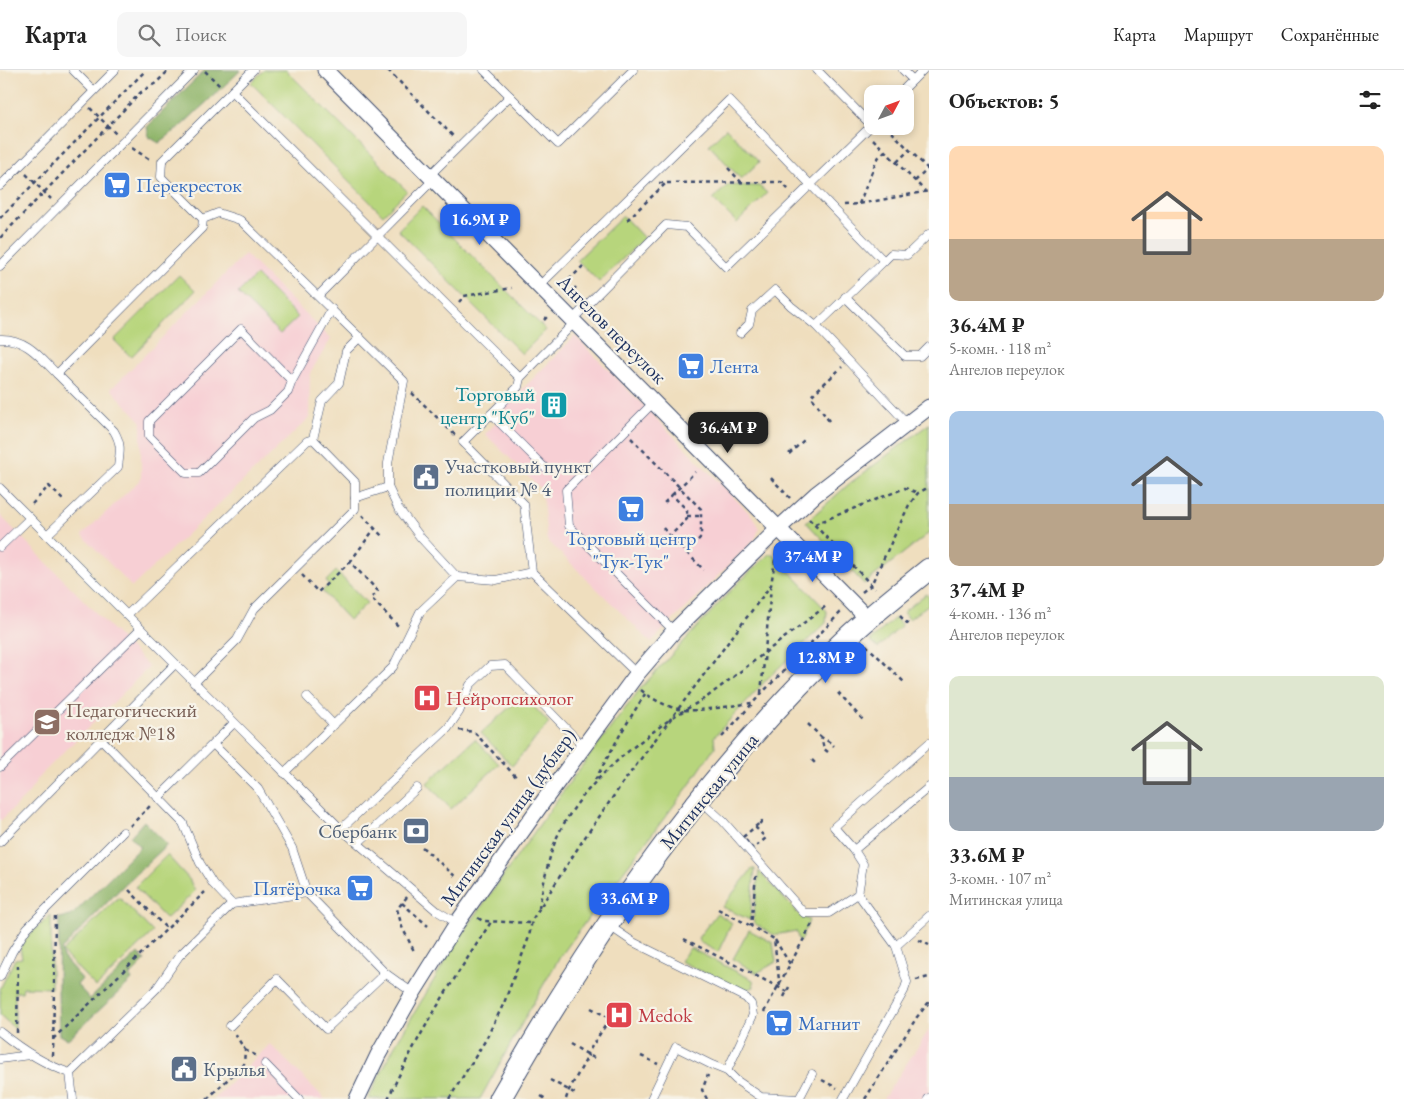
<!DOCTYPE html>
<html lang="ru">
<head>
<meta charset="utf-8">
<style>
  :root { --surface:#fff; --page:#f6f6f6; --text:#222; --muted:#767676; --line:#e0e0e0; --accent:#2563eb }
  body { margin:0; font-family:"EB Garamond",serif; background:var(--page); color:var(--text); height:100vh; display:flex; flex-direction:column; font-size:19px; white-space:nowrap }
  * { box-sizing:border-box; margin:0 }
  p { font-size:16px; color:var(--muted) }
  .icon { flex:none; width:28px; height:28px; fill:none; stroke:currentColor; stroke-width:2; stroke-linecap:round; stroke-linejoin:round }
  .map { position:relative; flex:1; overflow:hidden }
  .panel { display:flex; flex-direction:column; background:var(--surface); width:475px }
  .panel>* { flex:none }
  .needle { width:32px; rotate:49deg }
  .buttons { position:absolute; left:864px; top:15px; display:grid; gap:10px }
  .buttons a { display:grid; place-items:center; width:50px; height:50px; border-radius:10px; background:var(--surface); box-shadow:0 2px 8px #0003; font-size:25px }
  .price { position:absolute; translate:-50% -42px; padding:0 11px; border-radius:10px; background:var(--accent); color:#fff; font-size:16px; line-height:32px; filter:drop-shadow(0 1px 2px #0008) }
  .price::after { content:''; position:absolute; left:50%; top:30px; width:15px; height:11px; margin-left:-8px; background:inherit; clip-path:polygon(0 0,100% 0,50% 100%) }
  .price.selected { background:#222; color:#fff }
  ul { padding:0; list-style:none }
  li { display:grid; align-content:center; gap:10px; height:265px; padding:0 20px }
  li span { display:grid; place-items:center; height:155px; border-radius:10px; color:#555 }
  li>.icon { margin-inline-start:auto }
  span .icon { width:90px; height:90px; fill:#fffc; stroke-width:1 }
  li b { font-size:21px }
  h2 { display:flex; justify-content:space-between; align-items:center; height:60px; padding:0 20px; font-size:21px }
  header { display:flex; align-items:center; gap:30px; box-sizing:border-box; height:70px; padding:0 25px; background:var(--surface); border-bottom:1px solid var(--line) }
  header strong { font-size:24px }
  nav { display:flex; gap:28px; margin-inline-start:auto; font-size:18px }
  .search { width:350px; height:45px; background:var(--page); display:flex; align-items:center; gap:12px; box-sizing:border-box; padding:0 18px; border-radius:10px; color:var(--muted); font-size:19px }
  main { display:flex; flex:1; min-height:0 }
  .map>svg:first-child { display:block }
  .built { fill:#f7cfd4 }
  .green { fill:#b7d57c; stroke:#69826d }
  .forest { fill:#91b66c; stroke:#567265 }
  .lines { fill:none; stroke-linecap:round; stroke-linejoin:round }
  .lane-casing { stroke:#3b496c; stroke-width:9 }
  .street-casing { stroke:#3b496c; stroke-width:17 }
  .secondary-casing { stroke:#3b496c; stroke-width:23 }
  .path { stroke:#3b496c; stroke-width:2.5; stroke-dasharray:4 4; stroke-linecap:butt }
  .lane { stroke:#fff; stroke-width:8 }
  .street { stroke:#fff; stroke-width:15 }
  .secondary { stroke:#fff; stroke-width:21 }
  .labels { text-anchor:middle; stroke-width:4.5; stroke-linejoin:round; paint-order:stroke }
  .shop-label { font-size:20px; fill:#366cbe; stroke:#f7f3e8; text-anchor:start }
  .street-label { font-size:20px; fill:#1b2f5e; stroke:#f7f3e8 }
  .culture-label { font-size:20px; fill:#0d838f; stroke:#f7f3e8; text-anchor:end }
  .service-label { font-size:20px; fill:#4e5e75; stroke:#f7f3e8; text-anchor:start }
  .health-label { font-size:20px; fill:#be3a42; stroke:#f7f3e8; text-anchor:start }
  .education-label { font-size:20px; fill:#785e54; stroke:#f7f3e8; text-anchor:start }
</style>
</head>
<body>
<header>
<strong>Карта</strong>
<div class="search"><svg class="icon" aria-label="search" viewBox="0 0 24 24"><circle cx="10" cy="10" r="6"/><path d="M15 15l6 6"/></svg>Поиск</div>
<nav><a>Карта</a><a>Маршрут</a><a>Сохранённые</a></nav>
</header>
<main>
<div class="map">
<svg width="929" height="1029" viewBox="0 0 929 1029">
  <rect width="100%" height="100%" fill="#f7f3e8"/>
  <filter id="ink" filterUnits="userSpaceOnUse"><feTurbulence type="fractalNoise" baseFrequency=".02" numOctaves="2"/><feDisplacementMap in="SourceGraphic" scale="10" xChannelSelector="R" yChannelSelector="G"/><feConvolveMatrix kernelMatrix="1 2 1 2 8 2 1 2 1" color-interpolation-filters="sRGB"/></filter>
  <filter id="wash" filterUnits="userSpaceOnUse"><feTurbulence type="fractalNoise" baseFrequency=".0096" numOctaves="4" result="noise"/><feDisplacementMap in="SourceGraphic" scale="20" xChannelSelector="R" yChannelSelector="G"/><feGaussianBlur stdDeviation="1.12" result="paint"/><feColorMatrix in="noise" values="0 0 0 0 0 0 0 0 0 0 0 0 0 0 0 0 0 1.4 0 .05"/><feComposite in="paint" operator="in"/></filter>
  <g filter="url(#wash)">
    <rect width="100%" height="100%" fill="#efdebe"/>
    <g class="built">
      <polygon points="245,184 331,269 310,303 309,348 132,517 82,465 141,409 141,351 111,319"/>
      <polygon points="575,266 755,449 759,459 755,469 651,572 547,470 542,420 485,364 507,342 504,338"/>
      <polygon points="0,445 149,597 39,707 28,724 0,751"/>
      <polygon points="929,960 929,1029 883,1029"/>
      <polygon points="270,974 325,1029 214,1029"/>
    </g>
    <g class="green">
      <polygon points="264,0 286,0 407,121 383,145 251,13"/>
      <polygon points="726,58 759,92 741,109 709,75"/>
      <polygon points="728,115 759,116 767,123 737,153 713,129"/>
      <polygon points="422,136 546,260 522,284 398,160"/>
      <polygon points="623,146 644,168 599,212 577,190"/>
      <polygon points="179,205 195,221 131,287 114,270"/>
      <polygon points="256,205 298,247 280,264 238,223"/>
      <polygon points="929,354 929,463 864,514 806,452 849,414"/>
      <polygon points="769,484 773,484 827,541 826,553 768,608 714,667 715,677 688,717 591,844 558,890 541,919 480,1029 368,1029 394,977 456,873 566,717 640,619 736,515"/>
      <polygon points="336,501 367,533 349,550 322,521 329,515 326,511"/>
      <polygon points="926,524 929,527 929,534 909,549 903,542"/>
      <polygon points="895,548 901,554 901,556 878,578 870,571"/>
      <polygon points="523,625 549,653 512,696 481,663"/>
      <polygon points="475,669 499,694 451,739 427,713"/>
      <polygon points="167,785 189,809 195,821 166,849 135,817"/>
      <polygon points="752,799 755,799 750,850 722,837"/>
      <polygon points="759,801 801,847 809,850 806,859 803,862 803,868 799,872 796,861 774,865 754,853 753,848"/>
      <polygon points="119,827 153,862 96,917 62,882"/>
      <polygon points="717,843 732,853 718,882 701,873 698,868"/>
      <polygon points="51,845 51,918 23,917 22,922 15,922 15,959 0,945 0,919 15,889 22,888 20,878 27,867"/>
      <polygon points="749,860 773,873 776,892 757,903 733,889"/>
      <polygon points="690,878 753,910 754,917 746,920 738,919 680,891"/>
    </g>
    <g class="forest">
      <polygon points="205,0 241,0 181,56 159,73 149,67 147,57"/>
      <polygon points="144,751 167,775 124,815 61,880 63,887 82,909 77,915 90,929 138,883 145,891 130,906 132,910 68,969 59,965 58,918 59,848 71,846 140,777 130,767"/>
    </g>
  </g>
  <g filter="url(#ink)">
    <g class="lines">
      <g class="lane-casing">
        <g id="lane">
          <polyline points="73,0 94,21"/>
          <polyline points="484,0 510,26"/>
          <polyline points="817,0 872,56"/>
          <polyline points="903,0 913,10"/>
          <polyline points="232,21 520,308"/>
          <polyline points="899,24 923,0"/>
          <polyline points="430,105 510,26 558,74 633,0"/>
          <polyline points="0,116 115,0"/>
          <polyline points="203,149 218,143 240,150 404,311 388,393 388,417 398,438 421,468 457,507 420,542 393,597 284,703"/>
          <polyline points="884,191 816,256 907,353"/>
          <polyline points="0,196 194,0"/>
          <polyline points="540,215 729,30 884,191 891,184 907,185 929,164"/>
          <polyline points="318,226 434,109"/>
          <polyline points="845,227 905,286 920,286 929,277"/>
          <polyline points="573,249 666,155 687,157 726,197 872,55"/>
          <polyline points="575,252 520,308 518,317 463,372 524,434 532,502 637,604"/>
          <polyline points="740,263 749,254 752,241 775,220 791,236 816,256"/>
          <path d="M0,269C26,268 40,287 57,304"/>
          <polyline points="292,311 241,259 149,351 149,366 186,403 199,403 254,348 270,340 288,322 292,311 332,239"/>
          <polyline points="655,331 566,420 569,456 674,561"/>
          <polyline points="491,344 544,397"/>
          <polyline points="313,369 322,331 339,313 346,281 360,267"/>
          <polyline points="0,418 341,759 437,841 457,853"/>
          <polyline points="355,428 388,417"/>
          <path d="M47,465L118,397C120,381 122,375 114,361L57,304L202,158L203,149L161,107L162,91L253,0"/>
          <polyline points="0,477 30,448"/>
          <polyline points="457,507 496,510 532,502"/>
          <polyline points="127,545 307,371 313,369 355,412 355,439 254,539 237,570 194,613"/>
          <polyline points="307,627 334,655"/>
          <polyline points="101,669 183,753 200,793 213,814 232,834"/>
          <polyline points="213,674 258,719 292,778 307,823"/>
          <polyline points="0,697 141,559"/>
          <polyline points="158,728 234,653"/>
          <polyline points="701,731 723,751 804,843 829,843 858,824 896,876 907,912 904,921 843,1029"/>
          <polyline points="341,759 448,658 459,642 470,615 490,596 505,595 584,677"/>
          <polyline points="0,772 175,594"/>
          <polyline points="358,773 417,718"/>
          <polyline points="854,780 929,717"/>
          <polyline points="858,824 863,794 854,780 834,757 929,673"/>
          <polyline points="608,855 633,872 746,928 751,934 753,945 727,1001 712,995 676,977 651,1029"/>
          <polyline points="896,876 929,846"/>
          <polyline points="0,907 12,882 27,858 123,762"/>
          <polyline points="230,956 277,909 326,959 385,903"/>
          <path d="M0,962C22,980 43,994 70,1003"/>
          <polyline points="0,989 29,985"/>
          <polyline points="265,994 299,1029"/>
          <polyline points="727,1001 736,1010 761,1027 799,1029 812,1004"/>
          <polyline points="70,1003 157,918 179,886 232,834 307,823 385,903 413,923"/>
          <polyline points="70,1003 73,1029"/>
          <polyline points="928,1029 929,1028"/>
        </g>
      </g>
      <g class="street-casing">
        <g id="street">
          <polyline points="325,0 868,549"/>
          <polyline points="357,1029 378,985 413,923 457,853 545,729 637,604 674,561 779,458 816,424 929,337"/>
        </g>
      </g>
      <g class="secondary-casing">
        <path id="secondary" d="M500,1029C596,860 709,697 851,564C876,541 903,520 929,499"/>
      </g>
      <g class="path">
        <polyline points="388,0 453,66"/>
        <polyline points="205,1 221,17"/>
        <polyline points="90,38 116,64"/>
        <polyline points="886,56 929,100"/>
        <polyline points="873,69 925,121"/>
        <polyline points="132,78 152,91"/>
        <polyline points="897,92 909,80"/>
        <polyline points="728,98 741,112"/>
        <polyline points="26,104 51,129"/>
        <polyline points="915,111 928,99"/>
        <polyline points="659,113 781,112 790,121"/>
        <polyline points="859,134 877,89 885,81"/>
        <polyline points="844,135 859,134 929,121"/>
        <polyline points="0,148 146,0"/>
        <polyline points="627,150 665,114"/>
        <polyline points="0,168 141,22 156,13 169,0"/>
        <polyline points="569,210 583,196"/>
        <polyline points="569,225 576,217"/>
        <polyline points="459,232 464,226 512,218"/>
        <polyline points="544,250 549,245"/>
        <polyline points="412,323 456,366"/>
        <polyline points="829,351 811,326 842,297"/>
        <polyline points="631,368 701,439 701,467 686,482"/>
        <polyline points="789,384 804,370"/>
        <polyline points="771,408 790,428"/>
        <polyline points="672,425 695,402"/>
        <polyline points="32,434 49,416 65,432"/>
        <polyline points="362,445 383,467"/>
        <polyline points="687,446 701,446"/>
        <polyline points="809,449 875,519"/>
        <polyline points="815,454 905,418 918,423"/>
        <polyline points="663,458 670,466 687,449 687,440 672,425 664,433"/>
        <polyline points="670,466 704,500"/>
        <polyline points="350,492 375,458"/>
        <polyline points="302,505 318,522 350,492 378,521 371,528 400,558"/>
        <polyline points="862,522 871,515 909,435 918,423 929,417"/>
        <polyline points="900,546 909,555"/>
        <polyline points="866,575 905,613"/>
        <path d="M641,620C653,630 667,637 683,640C698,642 735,635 752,633"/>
        <polyline points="761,623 771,517"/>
        <polyline points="838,623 863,650"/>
        <polyline points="673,647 707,627 826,536"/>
        <polyline points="808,654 821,667"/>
        <polyline points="459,660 474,662 518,709"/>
        <polyline points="722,667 761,624 842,541"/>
        <polyline points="828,682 824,679 821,667 831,673 834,676"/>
        <polyline points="812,690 815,693"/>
        <polyline points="595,710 621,663 645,624"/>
        <polygon points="762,751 756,758 766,768 753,779 743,767"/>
        <polyline points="130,756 151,735"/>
        <polyline points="422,777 456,807"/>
        <polyline points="756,806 751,856 774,869 780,918"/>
        <polyline points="129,820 167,859"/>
        <polyline points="446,826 455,833"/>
        <polyline points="407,827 397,839 402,857 414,881"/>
        <polyline points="402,833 428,856"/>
        <path d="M539,838C544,812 549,780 562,757C587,712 628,680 669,650"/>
        <polyline points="718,839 751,856"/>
        <polyline points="478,848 483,851 531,853"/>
        <polyline points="684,869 788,922"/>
        <polyline points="775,870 790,894"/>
        <polyline points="919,870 929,875"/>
        <polyline points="916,910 929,907"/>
        <polyline points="784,927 789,917"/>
        <polyline points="591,938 613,950"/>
        <polyline points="764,942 813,852"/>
        <polyline points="17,963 18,896"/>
        <polyline points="53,969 205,822"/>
        <polyline points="570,974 594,988"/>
        <polyline points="245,980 259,987"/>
        <polyline points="53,986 55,846"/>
        <polyline points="641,986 658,994"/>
        <polyline points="550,1010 576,1024"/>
        <polyline points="822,1010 837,1018"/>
        <polyline points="541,1026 546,1029"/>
        <polyline points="207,1029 244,994 245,980 235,964"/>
        <path d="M388,1029C416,966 454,909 491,852"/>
        <polyline points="449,1029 485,971 504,933 529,867 532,850 583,770 622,714 771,515 776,484"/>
        <polyline points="566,1029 569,1020 588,986 587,984 614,942 616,944"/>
        <polyline points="707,1029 702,1020 708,1005"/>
        <polyline points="865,1029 917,947 929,932"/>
      </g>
      <use href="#lane" class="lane"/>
      <use href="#street" class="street"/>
      <use href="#secondary" class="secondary"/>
    </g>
  </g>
  <defs>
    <g id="supermarket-square" transform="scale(1.4375)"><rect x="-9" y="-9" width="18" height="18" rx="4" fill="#3f7fe0" stroke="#f7f3e8"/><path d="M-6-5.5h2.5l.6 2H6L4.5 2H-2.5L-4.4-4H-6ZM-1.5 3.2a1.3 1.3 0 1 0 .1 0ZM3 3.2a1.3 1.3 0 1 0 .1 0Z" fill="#fff"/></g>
    <g id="building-square" transform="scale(1.4375)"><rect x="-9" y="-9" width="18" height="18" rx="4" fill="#0f9aa8" stroke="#f7f3e8"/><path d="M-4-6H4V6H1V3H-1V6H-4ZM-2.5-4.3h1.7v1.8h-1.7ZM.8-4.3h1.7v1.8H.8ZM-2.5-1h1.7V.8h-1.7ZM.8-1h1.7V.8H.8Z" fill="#fff"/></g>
    <g id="civic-square" transform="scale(1.4375)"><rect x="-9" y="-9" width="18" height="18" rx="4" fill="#5c6f8a" stroke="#f7f3e8"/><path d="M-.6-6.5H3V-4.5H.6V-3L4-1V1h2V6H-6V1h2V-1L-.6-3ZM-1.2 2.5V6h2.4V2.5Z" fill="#fff"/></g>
    <g id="hospital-square" transform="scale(1.4375)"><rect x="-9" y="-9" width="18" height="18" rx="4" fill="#e0444e" stroke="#f7f3e8"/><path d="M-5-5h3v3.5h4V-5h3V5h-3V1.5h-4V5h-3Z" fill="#fff"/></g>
    <g id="university-square" transform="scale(1.4375)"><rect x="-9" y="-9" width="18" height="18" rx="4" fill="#8d6e63" stroke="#f7f3e8"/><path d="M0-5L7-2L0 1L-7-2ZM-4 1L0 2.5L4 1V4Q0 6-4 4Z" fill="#fff"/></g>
    <g id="bank-square" transform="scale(1.4375)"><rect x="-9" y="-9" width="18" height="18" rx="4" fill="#5c6f8a" stroke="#f7f3e8"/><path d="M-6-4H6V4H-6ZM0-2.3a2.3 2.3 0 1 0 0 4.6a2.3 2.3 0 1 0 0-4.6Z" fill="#fff"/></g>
  </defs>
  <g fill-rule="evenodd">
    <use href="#supermarket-square" x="117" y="115"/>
    <use href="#supermarket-square" x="691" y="296"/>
    <use href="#building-square" x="554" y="335"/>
    <use href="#civic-square" x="426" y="407"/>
    <use href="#supermarket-square" x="631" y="439"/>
    <use href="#hospital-square" x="427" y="628"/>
    <use href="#university-square" x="47" y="652"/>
    <use href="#bank-square" x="416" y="761"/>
    <use href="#supermarket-square" x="360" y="818"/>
    <use href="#hospital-square" x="619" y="945"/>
    <use href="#supermarket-square" x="779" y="953"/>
    <use href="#civic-square" x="184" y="999"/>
  </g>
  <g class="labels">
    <g class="shop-label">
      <text x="136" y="122">Перекресток</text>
      <text x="710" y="303">Лента</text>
      <text x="631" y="475" text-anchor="middle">Торговый центр<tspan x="631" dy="23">"Тук-Тук"</tspan></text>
      <text x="341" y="825" text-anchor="end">Пятёрочка</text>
      <text x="798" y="960">Магнит</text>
    </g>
    <g class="street-label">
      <text transform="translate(612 259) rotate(45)" y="7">Ангелов переулок</text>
      <text transform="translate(709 721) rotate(-51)" y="7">Митинская улица</text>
      <text transform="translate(508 747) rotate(-54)" y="7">Митинская улица (дублер)</text>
    </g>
    <g class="culture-label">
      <text x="535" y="331">Торговый<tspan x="535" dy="23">центр "Куб"</tspan></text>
    </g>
    <g class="service-label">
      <text x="445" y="403">Участковый пункт<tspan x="445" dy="23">полиции № 4</tspan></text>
      <text x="397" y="768" text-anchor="end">Сбербанк</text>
      <text x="203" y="1006">Крылья</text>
    </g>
    <g class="health-label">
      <text x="446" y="635">Нейропсихолог</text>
      <text x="638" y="952">Medok</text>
    </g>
    <g class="education-label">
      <text x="66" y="647">Педагогический<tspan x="66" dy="23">колледж №18</tspan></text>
    </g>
  </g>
</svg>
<div class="buttons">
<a><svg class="needle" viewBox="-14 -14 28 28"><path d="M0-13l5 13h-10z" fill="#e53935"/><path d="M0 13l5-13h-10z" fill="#767676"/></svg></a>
</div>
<b class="price" style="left:480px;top:176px">16.9M ₽</b>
<b class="price selected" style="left:728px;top:384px">36.4M ₽</b>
<b class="price" style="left:813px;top:513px">37.4M ₽</b>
<b class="price" style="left:826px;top:614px">12.8M ₽</b>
<b class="price" style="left:629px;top:855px">33.6M ₽</b>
</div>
<section class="panel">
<h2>Объектов: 5<svg class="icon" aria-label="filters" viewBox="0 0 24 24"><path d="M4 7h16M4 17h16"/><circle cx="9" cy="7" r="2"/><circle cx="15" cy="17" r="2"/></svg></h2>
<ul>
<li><span style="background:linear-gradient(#ffd9b3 60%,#b9a48a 0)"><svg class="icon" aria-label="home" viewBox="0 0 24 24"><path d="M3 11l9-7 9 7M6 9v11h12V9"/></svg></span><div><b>36.4M ₽</b><p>5-комн. · 118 m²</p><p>Ангелов переулок</p></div></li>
<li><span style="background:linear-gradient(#a9c7e8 60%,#b9a48a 0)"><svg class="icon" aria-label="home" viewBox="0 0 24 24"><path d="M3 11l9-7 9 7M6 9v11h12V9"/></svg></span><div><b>37.4M ₽</b><p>4-комн. · 136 m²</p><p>Ангелов переулок</p></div></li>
<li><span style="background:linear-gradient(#dfe7d0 65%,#9aa5b1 0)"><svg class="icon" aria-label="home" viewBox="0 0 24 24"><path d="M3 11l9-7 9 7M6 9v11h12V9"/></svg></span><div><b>33.6M ₽</b><p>3-комн. · 107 m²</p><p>Митинская улица</p></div></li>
</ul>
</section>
</main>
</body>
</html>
